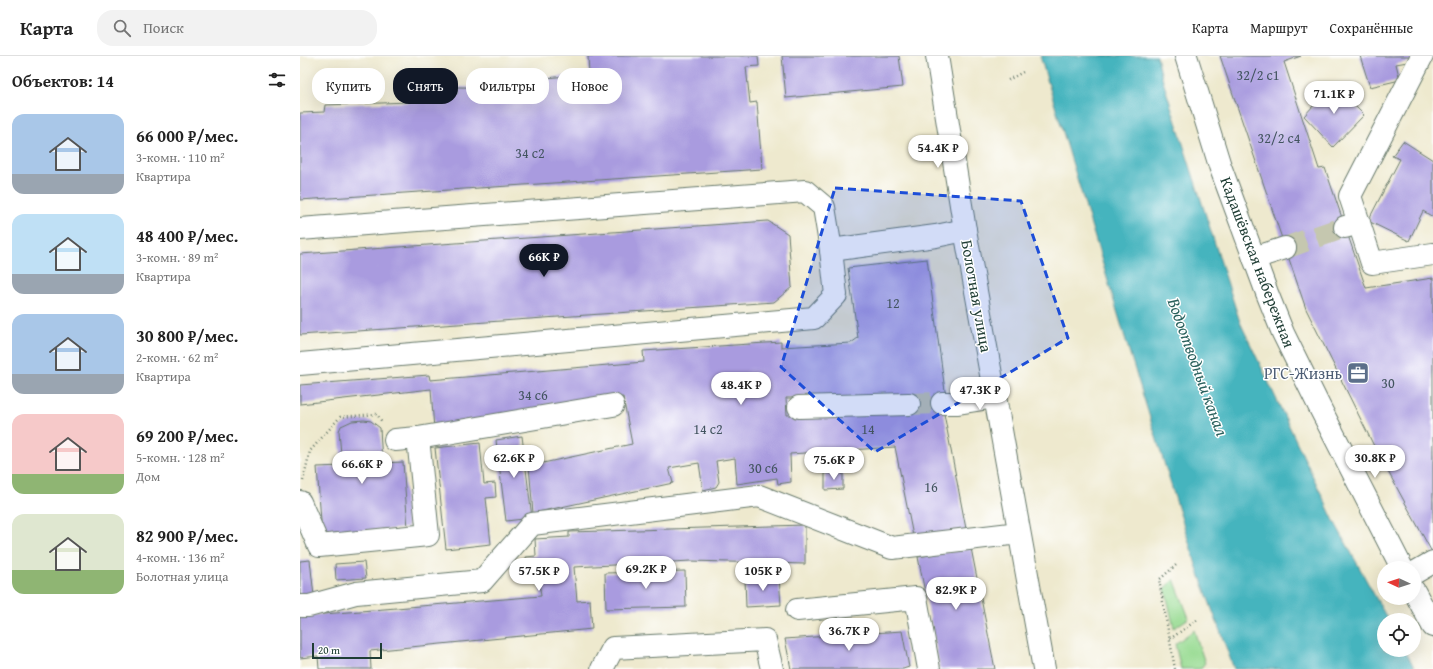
<!DOCTYPE html>
<html lang="ru">
<head>
<meta charset="utf-8">
<style>
  :root { --surface:#fff; --page:#f2f2f2; --text:#222; --muted:#767676; --line:#e0e0e0; --accent:#111827 }
  body { margin:0; font-family:"Gentium Book Plus",serif; background:var(--page); color:var(--text); height:100vh; display:flex; flex-direction:column; font-size:15px; white-space:nowrap }
  * { box-sizing:border-box; margin:0 }
  p { font-size:13px; color:var(--muted) }
  .icon { flex:none; width:22px; height:22px; fill:none; stroke:currentColor; stroke-width:2; stroke-linecap:round; stroke-linejoin:round }
  .map { position:relative; flex:1; overflow:hidden }
  .details { display:flex; flex-direction:column; background:var(--surface); width:300px }
  .details>* { flex:none }
  .guide { position:absolute; left:12px; top:12px; width:380px; height:36px; display:flex; gap:8px }
  .needle { width:26px; rotate:273deg }
  .fabs { position:absolute; left:1077px; top:505px; display:grid; gap:8px }
  .fabs a { display:grid; place-items:center; width:44px; height:44px; border-radius:50%; background:var(--surface); box-shadow:0 4px 16px #0002; font-size:20px }
  .scale { position:absolute; left:12px; bottom:10px; width:70px; box-sizing:border-box; padding-left:4px; border:2px solid #1f3d34; border-top:0; font-size:11px; line-height:14px; white-space:nowrap; color:#1f3d34; -webkit-text-stroke:3px #fff; paint-order:stroke }
  .price { position:absolute; translate:-50% -34px; padding:0 9px; border-radius:14px; background:#fff; color:#222; font-size:13px; line-height:26px; filter:drop-shadow(0 1px 2px #0008) }
  .price::after { content:''; position:absolute; left:50%; top:24px; width:12px; height:9px; margin-left:-6px; background:inherit; clip-path:polygon(0 0,100% 0,50% 100%) }
  .price.on { background:var(--accent); color:#fff }
  ul { padding:0; list-style:none }
  li { display:flex; align-items:center; gap:12px; height:100px; padding:0 12px }
  li span { display:grid; place-items:center; flex:none; width:112px; height:80px; border-radius:12px; color:#555 }
  li>.icon { margin-inline-start:auto }
  span .icon { width:48px; height:48px; fill:#fffc; stroke-width:1 }
  li b { font-size:17px }
  h2 { display:flex; justify-content:space-between; align-items:center; height:48px; padding:0 12px; font-size:17px }
  .pill { padding:0 14px; border-radius:16px; background:var(--surface); box-shadow:0 4px 16px #0002; font-size:14px; line-height:36px }
  .pill.on { background:var(--accent); color:#fff }
  header { display:flex; align-items:center; gap:24px; box-sizing:border-box; height:56px; padding:0 20px; background:var(--surface); border-bottom:1px solid var(--line) }
  header strong { font-size:19px }
  nav { display:flex; gap:22px; margin-inline-start:auto; font-size:14px }
  .search { width:280px; height:36px; background:var(--page); display:flex; align-items:center; gap:10px; box-sizing:border-box; padding:0 14px; border-radius:16px; color:var(--muted); font-size:15px }
  main { display:flex; flex:1; min-height:0 }
  .map>svg:first-child { display:block }
  .green { fill:#99db93; stroke:#5c8c64 }
  .water { fill:#45b4be; stroke:#327879 }
  .building { fill:#a99bdf; fill-rule:evenodd }
  .lines { fill:none; stroke-linecap:round; stroke-linejoin:round }
  .minor-tunnel { stroke:#c5c7af; stroke-width:22; stroke-dasharray:22 11; stroke-linecap:butt }
  .minor-casing { stroke:#67796a; stroke-width:24 }
  .path { stroke:#67796a; stroke-width:2.5; stroke-dasharray:1 3; stroke-linecap:butt }
  .minor { stroke:#fff; stroke-width:22 }
  .marked { fill:#1d4ed8; fill-opacity:0.2; stroke:#1d4ed8; stroke-width:3; stroke-dasharray:8 5; stroke-linejoin:round }
  .labels { text-anchor:middle; stroke-width:3; stroke-linejoin:round; paint-order:stroke }
  .number-label { font-size:14px; fill:#42545f }
  .street-label { font-size:16px; fill:#1f3d34; stroke:#fff }
  .service-label { font-size:16px; fill:#4e5e75; stroke:#fff; text-anchor:end }
  .water-label { font-size:17px; font-style:italic; fill:#2a615d; stroke:#fff }
</style>
</head>
<body>
<header>
<strong>Карта</strong>
<div class="search"><svg class="icon" aria-label="search" viewBox="0 0 24 24"><circle cx="10" cy="10" r="6"/><path d="M15 15l6 6"/></svg>Поиск</div>
<nav><a>Карта</a><a>Маршрут</a><a>Сохранённые</a></nav>
</header>
<main>
<section class="details">
<h2>Объектов: 14<svg class="icon" aria-label="filters" viewBox="0 0 24 24"><path d="M4 7h16M4 17h16"/><circle cx="9" cy="7" r="2"/><circle cx="15" cy="17" r="2"/></svg></h2>
<ul>
<li><span style="background:linear-gradient(#a9c7e8 75%,#9aa5b1 0)"><svg class="icon" aria-label="home" viewBox="0 0 24 24"><path d="M3 11l9-7 9 7M6 9v11h12V9"/></svg></span><div><b>66 000 ₽/мес.</b><p>3-комн. · 110 m²</p><p>Квартира</p></div></li>
<li><span style="background:linear-gradient(#bfe0f5 75%,#9aa5b1 0)"><svg class="icon" aria-label="home" viewBox="0 0 24 24"><path d="M3 11l9-7 9 7M6 9v11h12V9"/></svg></span><div><b>48 400 ₽/мес.</b><p>3-комн. · 89 m²</p><p>Квартира</p></div></li>
<li><span style="background:linear-gradient(#a9c7e8 75%,#9aa5b1 0)"><svg class="icon" aria-label="home" viewBox="0 0 24 24"><path d="M3 11l9-7 9 7M6 9v11h12V9"/></svg></span><div><b>30 800 ₽/мес.</b><p>2-комн. · 62 m²</p><p>Квартира</p></div></li>
<li><span style="background:linear-gradient(#f6c9c9 75%,#8fb573 0)"><svg class="icon" aria-label="home" viewBox="0 0 24 24"><path d="M3 11l9-7 9 7M6 9v11h12V9"/></svg></span><div><b>69 200 ₽/мес.</b><p>5-комн. · 128 m²</p><p>Дом</p></div></li>
<li><span style="background:linear-gradient(#dfe7d0 70%,#8fb573 0)"><svg class="icon" aria-label="home" viewBox="0 0 24 24"><path d="M3 11l9-7 9 7M6 9v11h12V9"/></svg></span><div><b>82 900 ₽/мес.</b><p>4-комн. · 136 m²</p><p>Болотная улица</p></div></li>
</ul>
</section>
<div class="map">
<svg width="1133" height="613" viewBox="0 0 1133 613">
  <rect width="100%" height="100%" fill="#fff"/>
  <filter id="ink" filterUnits="userSpaceOnUse"><feTurbulence type="fractalNoise" baseFrequency=".025" numOctaves="2"/><feDisplacementMap in="SourceGraphic" scale="8" xChannelSelector="R" yChannelSelector="G"/><feConvolveMatrix kernelMatrix="1 2 1 2 8 2 1 2 1" color-interpolation-filters="sRGB"/></filter>
  <filter id="wash" filterUnits="userSpaceOnUse"><feTurbulence type="fractalNoise" baseFrequency=".012" numOctaves="4" result="noise"/><feDisplacementMap in="SourceGraphic" scale="16" xChannelSelector="R" yChannelSelector="G"/><feGaussianBlur stdDeviation="0.9" result="paint"/><feColorMatrix in="noise" values="0 0 0 0 0 0 0 0 0 0 0 0 0 0 0 0 0 1.4 0 .05"/><feComposite in="paint" operator="in"/></filter>
  <g filter="url(#wash)">
    <rect width="100%" height="100%" fill="#eee9ce"/>
    <g class="green">
      <polygon points="874,523 889,562 874,572 865,533"/>
      <polygon points="894,574 905,607 900,613 881,613 875,588"/>
    </g>
    <polygon class="water" points="740,0 857,0 862,22 940,266 1034,465 1088,564 1084,564 1084,594 1105,594 1115,613 934,613 898,515 830,298"/>
    <g id="blocks">
      <g class="building">
        <polygon points="288,0 458,0 459,10 446,11 450,47 457,46 462,113 0,144 0,57 24,56 25,49 110,46 112,38 157,38 157,31 223,32 224,24 289,18"/>
        <polygon points="482,0 599,0 603,31 486,42"/>
        <polygon points="920,0 1001,0 984,6 1019,113 1025,112 1066,232 1133,222 1133,498 1073,388 1006,253"/>
        <polygon points="1060,0 1112,0 1113,5 1096,8 1100,24 1070,31"/>
        <polygon points="1033,28 1064,59 1033,91 1004,60"/>
        <polygon points="1103,85 1133,104 1133,161 1123,155 1109,185 1068,165 1100,103 1092,100"/>
        <polygon points="468,165 488,178 492,231 474,246 0,279 0,198"/>
        <path d="M627,203L646,342H641L667,478L614,485L595,391L490,398L491,426L478,428L477,422L437,428L435,402L416,405L419,426L416,431L403,434L399,407L369,412L373,427L233,457L229,410L332,388L323,341L134,373L131,333L0,348V329L129,319L130,324L344,306L343,295L481,286V291L551,287L558,282L548,212ZM486,342H609L610,355L487,359Z"/>
        <polygon points="64,364 71,365 80,372 82,407 103,406 108,472 22,478 17,411 42,410 39,375 41,370 52,365"/>
        <polygon points="222,380 232,462 206,465 196,384"/>
        <polygon points="180,387 184,428 195,427 196,441 186,442 191,488 146,493 135,392"/>
        <polygon points="525,417 543,417 543,433 525,434"/>
        <polygon points="505,469 505,508 391,505 274,511 277,545 290,544 292,573 70,595 71,613 19,613 18,600 0,602 0,560 241,540 238,518 228,519 226,501 236,500 235,483 269,481 269,476"/>
        <polygon points="671,492 695,613 640,613 618,501"/>
        <polygon points="10,504 14,540 0,541 0,505"/>
        <polygon points="64,506 66,522 36,524 35,508"/>
        <polygon points="385,515 386,551 306,553 305,517"/>
        <polygon points="479,521 481,549 446,551 445,523"/>
        <polygon points="602,575 609,611 603,613 491,613 485,583"/>
      </g>
    </g>
  </g>
  <g filter="url(#ink)">
    <use href="#blocks" fill-opacity="0" stroke="#67796a" stroke-width="1"/>
    <g class="lines">
      <g class="minor-tunnel">
        <polyline points="985,192 1045,171"/>
        <polyline points="609,348 642,347"/>
      </g>
      <g class="minor-casing">
        <g id="minor">
          <polyline points="637,0 665,174 744,613"/>
          <polyline points="886,0 920,110 967,237 983,277 1019,350 1102,512"/>
          <polyline points="1059,167 1072,207 1133,198"/>
          <polyline points="1045,171 1059,167 1050,140 1122,0"/>
          <polyline points="0,173 505,135 524,151 531,194 536,239 514,262 0,308"/>
          <polyline points="531,194 636,180 665,174"/>
          <polyline points="954,202 985,192"/>
          <polyline points="642,347 658,347 695,341"/>
          <polyline points="499,351 609,348"/>
          <polyline points="95,384 118,382 313,349"/>
          <polyline points="0,446 19,490 128,479 118,382"/>
          <polyline points="1114,517 1133,506"/>
          <polyline points="1114,535 1133,570"/>
          <polyline points="0,550 9,550 56,537 182,525 232,468 459,440 592,492 719,477"/>
          <polyline points="497,554 616,542 629,613"/>
          <polyline points="302,613 313,592 465,584 472,613"/>
        </g>
      </g>
      <g class="path">
        <polyline points="708,24 725,15"/>
        <polyline points="3,425 10,395 40,361 77,358 82,366"/>
        <polyline points="870,583 897,564"/>
        <polyline points="875,613 859,524 876,509"/>
      </g>
      <use href="#minor" class="minor"/>
    </g>
  </g>
  <path class="marked" d="M535,132L721,145L768,282L575,396L481,311Z"/>
  <defs>
    <g id="office-square" transform="scale(1.15)"><rect x="-9" y="-9" width="18" height="18" rx="4" fill="#5c6f8a" stroke="#fff"/><path d="M-6-3h4V-5.5h4V-3h4V5H-6ZM-1-4.5V-3h2v-1.5ZM-6 0V1H6V0Z" fill="#fff"/></g>
  </defs>
  <g fill-rule="evenodd">
    <use href="#office-square" x="1058" y="317"/>
  </g>
  <g class="labels">
    <g class="number-label">
      <text x="958" y="24">32/2 с1</text>
      <text x="979" y="87">32/2 с4</text>
      <text x="230" y="102">34 с2</text>
      <text x="593" y="252">12</text>
      <text x="1088" y="332">30</text>
      <text x="233" y="344">34 с6</text>
      <text x="408" y="378">14 с2</text>
      <text x="568" y="378">14</text>
      <text x="463" y="417">30 с6</text>
      <text x="631" y="436">16</text>
    </g>
    <g class="street-label">
      <text transform="translate(958 206) rotate(69)" y="6">Кадашёвская набережная</text>
      <text transform="translate(677 240) rotate(80)" y="6">Болотная улица</text>
    </g>
    <g class="service-label">
      <text x="1042" y="323">РГС-Жизнь</text>
    </g>
    <g class="water-label">
      <text transform="translate(898 311) rotate(70)" y="6">Водоотводный канал</text>
    </g>
  </g>
</svg>
<div class="fabs">
<a><svg class="needle" viewBox="-14 -14 28 28"><path d="M0-13l5 13h-10z" fill="#e53935"/><path d="M0 13l5-13h-10z" fill="#767676"/></svg></a>
<a><svg class="icon" aria-label="locate" viewBox="0 0 24 24"><circle cx="12" cy="12" r="6"/><path d="M12 2v4M12 18v4M2 12h4M18 12h4"/></svg></a>
</div>
<div class="scale">20 m</div>
<b class="price" style="left:1034px;top:59px">71.1K ₽</b>
<b class="price" style="left:638px;top:113px">54.4K ₽</b>
<b class="price on" style="left:244px;top:222px">66K ₽</b>
<b class="price" style="left:441px;top:350px">48.4K ₽</b>
<b class="price" style="left:680px;top:355px">47.3K ₽</b>
<b class="price" style="left:214px;top:423px">62.6K ₽</b>
<b class="price" style="left:1075px;top:423px">30.8K ₽</b>
<b class="price" style="left:534px;top:425px">75.6K ₽</b>
<b class="price" style="left:62px;top:429px">66.6K ₽</b>
<b class="price" style="left:346px;top:534px">69.2K ₽</b>
<b class="price" style="left:239px;top:536px">57.5K ₽</b>
<b class="price" style="left:463px;top:536px">105K ₽</b>
<b class="price" style="left:656px;top:555px">82.9K ₽</b>
<b class="price" style="left:549px;top:596px">36.7K ₽</b>
<div class="guide">
<a class="pill">Купить</a>
<a class="pill on">Снять</a>
<a class="pill">Фильтры</a>
<a class="pill">Новое</a>
</div>
</div>
</main>
</body>
</html>
